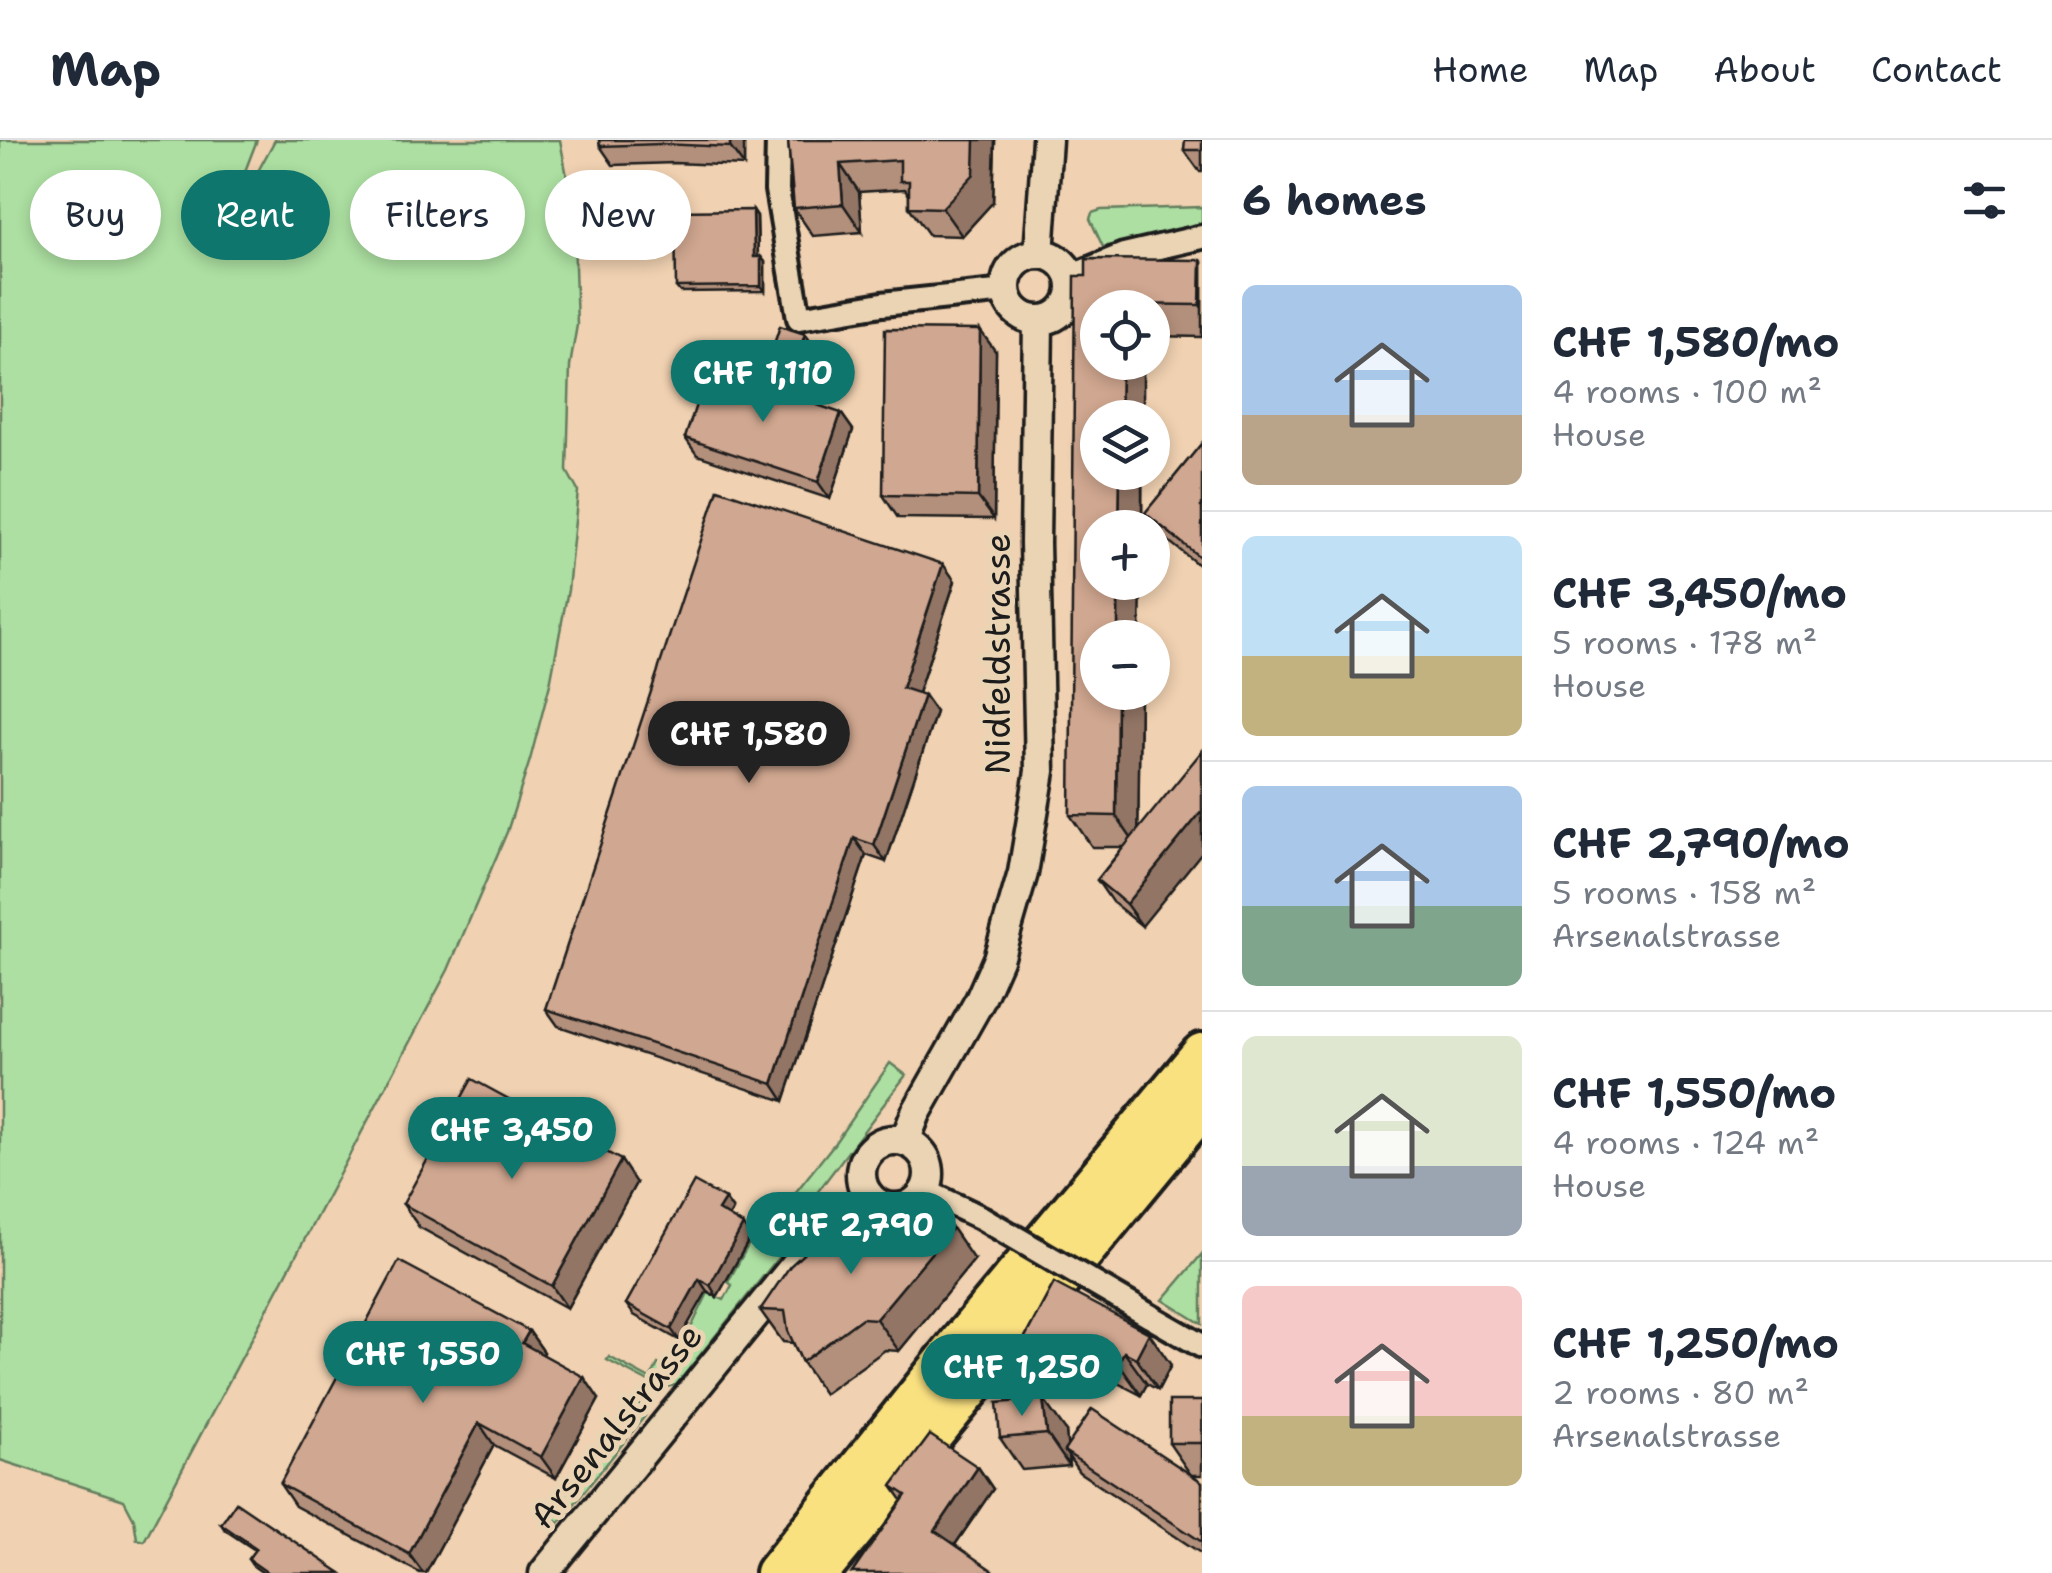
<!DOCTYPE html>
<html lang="en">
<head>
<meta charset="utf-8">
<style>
  :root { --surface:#fff; --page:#f2f2f3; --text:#1f2937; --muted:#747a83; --line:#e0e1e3; --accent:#0f766e }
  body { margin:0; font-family:"Shantell Sans",sans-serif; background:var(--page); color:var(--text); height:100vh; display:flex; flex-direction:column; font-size:38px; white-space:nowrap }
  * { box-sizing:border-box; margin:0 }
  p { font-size:32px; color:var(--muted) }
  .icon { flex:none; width:55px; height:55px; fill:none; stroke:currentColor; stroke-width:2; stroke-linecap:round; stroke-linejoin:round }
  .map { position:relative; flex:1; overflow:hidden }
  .details { display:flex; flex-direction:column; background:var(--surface); width:850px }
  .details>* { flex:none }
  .hud { position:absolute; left:30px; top:30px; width:950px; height:90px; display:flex; gap:20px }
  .buttons { position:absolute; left:1080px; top:150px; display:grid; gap:20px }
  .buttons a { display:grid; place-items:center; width:90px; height:90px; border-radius:50%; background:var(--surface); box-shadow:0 5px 15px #0003; font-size:50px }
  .price { position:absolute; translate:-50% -85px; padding:0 22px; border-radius:35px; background:var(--accent); color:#fff; font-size:32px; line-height:65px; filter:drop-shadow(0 2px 5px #0008) }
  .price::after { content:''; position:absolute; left:50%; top:60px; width:30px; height:22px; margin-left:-15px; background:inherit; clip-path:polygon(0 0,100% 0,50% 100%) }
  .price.on { background:#222; color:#fff }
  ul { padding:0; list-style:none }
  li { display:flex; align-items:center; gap:30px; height:250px; padding:0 40px }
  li+li { border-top:2px solid var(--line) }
  li span { display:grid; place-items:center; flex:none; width:280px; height:200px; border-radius:15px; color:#555 }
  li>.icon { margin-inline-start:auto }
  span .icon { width:120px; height:120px; fill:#fffc; stroke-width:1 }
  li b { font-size:42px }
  h2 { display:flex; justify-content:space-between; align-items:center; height:120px; padding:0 40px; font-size:42px }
  .chip { padding:0 35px; border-radius:45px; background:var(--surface); box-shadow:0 5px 15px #0003; font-size:35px; line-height:90px }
  .chip.on { background:var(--accent); color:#fff }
  header { display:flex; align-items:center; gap:60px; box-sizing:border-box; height:140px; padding:0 50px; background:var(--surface); border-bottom:2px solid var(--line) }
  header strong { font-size:48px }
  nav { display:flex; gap:55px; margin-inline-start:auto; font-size:35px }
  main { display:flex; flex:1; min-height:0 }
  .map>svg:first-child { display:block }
  .green { fill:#acdfa1; stroke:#647e5e; stroke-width:2.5 }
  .water { fill:#9bd8fc; stroke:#688da2; stroke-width:2.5 }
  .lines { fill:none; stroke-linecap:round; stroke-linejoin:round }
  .minor-casing { stroke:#1c1c1c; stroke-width:30 }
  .tertiary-casing { stroke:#1c1c1c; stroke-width:35 }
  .motorway-casing { stroke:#1c1c1c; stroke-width:48 }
  .minor { stroke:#ead4b3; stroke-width:22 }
  .tertiary { stroke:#ead4b3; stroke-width:28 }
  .motorway { stroke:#fae180; stroke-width:40 }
  .minor-bridge-casing { stroke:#1c1c1c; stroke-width:30; stroke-linecap:butt }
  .minor-bridge { stroke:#ead4b3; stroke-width:22 }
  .wall { fill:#b3907c; stroke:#1c1c1c; stroke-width:2.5 }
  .shaded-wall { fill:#927565; stroke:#1c1c1c; stroke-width:2.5 }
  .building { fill:#d0a790; stroke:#1c1c1c; stroke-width:2.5 }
  .labels { text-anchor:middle; stroke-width:10; stroke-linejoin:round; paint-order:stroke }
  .street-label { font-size:35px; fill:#1c1c1c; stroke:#ead4b3 }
</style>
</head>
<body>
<header>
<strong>Map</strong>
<nav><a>Home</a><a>Map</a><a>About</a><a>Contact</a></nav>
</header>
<main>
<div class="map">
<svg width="1202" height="1433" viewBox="0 0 1202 1433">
  <rect width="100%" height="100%" fill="#f0d1b1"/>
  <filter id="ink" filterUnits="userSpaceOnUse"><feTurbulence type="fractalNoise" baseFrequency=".01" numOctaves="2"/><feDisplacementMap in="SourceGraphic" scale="20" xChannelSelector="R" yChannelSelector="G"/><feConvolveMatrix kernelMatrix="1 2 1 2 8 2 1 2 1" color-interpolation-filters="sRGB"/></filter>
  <g filter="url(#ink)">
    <g class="green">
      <polygon points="0,0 257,0 214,112 275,0 560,0 573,68 577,185 570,226 567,331 578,351 568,450 550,544 530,620 507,692 448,830 144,1401 137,1399 134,1379 124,1360 0,1320"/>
      <polygon points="1202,67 1202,84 1103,107 1090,79 1092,73 1101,70"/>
      <polygon points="890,923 906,935 816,1054 822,1063 676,1245 660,1248 607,1220 609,1217 650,1239 658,1224 676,1231 685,1212 681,1208 708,1153 724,1160 732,1145 728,1142 762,1080 775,1066 791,1058 834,1004"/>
      <polygon points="1202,1114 1202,1184 1163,1160"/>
      <polygon points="635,1261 646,1271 645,1276 559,1383 545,1371"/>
    </g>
    <polygon class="water" points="241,48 263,59 237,91 221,76 214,64 219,57"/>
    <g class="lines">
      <g class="minor-casing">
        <g id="minor">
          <polyline points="778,0 777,50 799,178 882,164 1006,151"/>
          <polyline points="1070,137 1124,115 1202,97"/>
          <polyline points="925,1051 982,1078"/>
          <polyline points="1148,1175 1202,1206"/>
        </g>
      </g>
      <g class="tertiary-casing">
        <g id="tertiary">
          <polyline points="1039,114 1047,0"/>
          <circle cx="1039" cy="147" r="33"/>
          <circle cx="895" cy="1034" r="34"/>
          <polyline points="905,1001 916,973 980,860 998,819 1023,733 1040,631 1035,403 1038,180"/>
          <polyline points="544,1433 801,1118 869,1056"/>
        </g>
      </g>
      <g class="motorway-casing">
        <g id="motorway">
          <polyline points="776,1433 961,1202 1202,914"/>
          <polyline points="818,1433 1202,967"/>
        </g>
      </g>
      <use href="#minor" class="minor"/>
      <use href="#tertiary" class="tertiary"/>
      <use href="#motorway" class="motorway"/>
      <g class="minor-bridge-casing">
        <polyline id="minor-bridge" points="982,1078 1148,1175"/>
      </g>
      <use href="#minor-bridge" class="minor-bridge"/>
    </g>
    <g class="wall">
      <polygon points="599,0 744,0 744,26 674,23 613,25 600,6"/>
      <polygon points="788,0 995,0 993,62 962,96 929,95 909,67 909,55 905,49 859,52 862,92 813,96 794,68"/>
      <polygon points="1202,0 1202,32 1200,32 1184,10"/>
      <polygon points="753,70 757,76 758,117 761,117 765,122 765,151 680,152 676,147"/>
      <polygon points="1202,122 1202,197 1152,196 1152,168 1098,168 1098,222 1143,222 1142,388 1098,388 1098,552 1140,552 1138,689 1142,786 1112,762 1097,740 1123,707 1092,707 1070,675 1086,136"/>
      <polygon points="805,194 813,205 805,229 780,221 772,210"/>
      <polygon points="996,212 994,379 898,378 883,355"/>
      <polygon points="841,273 853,290 830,359 697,315 685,298"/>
      <polygon points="1202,303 1202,428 1161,395 1145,373"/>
      <polygon points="955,441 918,553 936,572 886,722 866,715 784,961 558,886 546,869"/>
      <polygon points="636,1043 567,1168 419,1087 403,1064"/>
      <polygon points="725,1059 733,1070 729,1077 751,1096 717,1157 707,1151 679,1200 634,1175 626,1164"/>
      <polygon points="974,1120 899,1211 885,1210 824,1254 802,1222 793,1203 783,1202 760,1170"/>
      <polygon points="1054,1143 1171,1225 1158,1250 1147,1244 1141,1255 1104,1236 1098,1248 1074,1236 1068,1248 1045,1235 1022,1203"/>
      <polygon points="529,1191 544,1212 542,1214 599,1259 556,1338 494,1305 426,1433 420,1433 295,1366 280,1344"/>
      <polygon points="1202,1261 1202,1335 1192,1335 1202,1342 1202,1414 1079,1332 1068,1316 1069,1326 1022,1330 1000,1298 1066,1291 1067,1306 1191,1335 1169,1303"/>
      <polygon points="978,1327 993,1349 955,1405 852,1433 902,1360 892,1346"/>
      <polygon points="221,1384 341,1433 263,1433 252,1425 248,1419 255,1410 225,1390"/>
    </g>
    <g class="shaded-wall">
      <polygon points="730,0 744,0 744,26 730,7"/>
      <polygon points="975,0 995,0 993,62 962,96 942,68"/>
      <polygon points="840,24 859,52 862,92 843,64"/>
      <polygon points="753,70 757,76 758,122 754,117"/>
      <polygon points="761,117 765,122 765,151 761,146"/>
      <polygon points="1201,120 1202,122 1202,168 1200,165"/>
      <polygon points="980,190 996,212 994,379 978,357"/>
      <polygon points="805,194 813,205 805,229 797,218"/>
      <polygon points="1121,222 1143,222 1143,278 1120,278"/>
      <polygon points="841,273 853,290 830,359 818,342"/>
      <polygon points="1120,332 1142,332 1142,388 1119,388"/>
      <polygon points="943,424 955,441 914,565 902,548"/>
      <polygon points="1118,442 1141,442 1140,498 1118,498"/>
      <polygon points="1117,552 1140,552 1138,708 1116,676"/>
      <polygon points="924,555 936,572 886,722 874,705"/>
      <polygon points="1202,671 1202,712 1142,786 1126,764"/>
      <polygon points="854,698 866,715 784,961 773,944"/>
      <polygon points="621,1020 636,1043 567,1168 552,1146"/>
      <polygon points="725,1059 733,1070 726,1082 718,1070"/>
      <polygon points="743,1085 751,1096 717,1157 710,1145"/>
      <polygon points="952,1088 974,1120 899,1211 876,1179"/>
      <polygon points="699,1139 707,1151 679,1200 671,1189"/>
      <polygon points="529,1191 544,1212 537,1225 522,1203"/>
      <polygon points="1149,1193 1171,1225 1158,1250 1136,1218"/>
      <polygon points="1052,1204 1074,1236 1068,1248 1046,1216"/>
      <polygon points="1082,1204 1104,1236 1098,1248 1075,1216"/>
      <polygon points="1124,1212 1147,1244 1141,1255 1118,1223"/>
      <polygon points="584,1237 599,1259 556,1338 541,1317"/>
      <polygon points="1043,1259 1066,1291 1068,1313 1064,1311 1068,1316 1069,1326 1047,1294"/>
      <polygon points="479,1283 494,1305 426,1433 423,1433 409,1414"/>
      <polygon points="978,1327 993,1349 950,1412 935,1391"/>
    </g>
    <g class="building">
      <polygon points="599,0 730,0 730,7 661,4 600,6"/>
      <polygon points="788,0 975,0 974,34 942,68 909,67 909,41 900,41 900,20 840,24 843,64 794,68"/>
      <polygon points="1185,0 1202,0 1202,10 1184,10"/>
      <polygon points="753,70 754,117 761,117 761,146 676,147 675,71"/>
      <polygon points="1086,119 1201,120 1200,165 1121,164 1121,168 1098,168 1098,222 1121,222 1120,278 1098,278 1098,332 1120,332 1119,388 1098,388 1098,442 1118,442 1118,498 1098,498 1098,552 1117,552 1116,676 1070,675 1075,136 1086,136"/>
      <polygon points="780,186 805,194 797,218 772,210"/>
      <polygon points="885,189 980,190 978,357 883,355"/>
      <polygon points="708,228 841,273 818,342 685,298"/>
      <polygon points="1202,303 1202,366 1201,367 1202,368 1202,419 1145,373"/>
      <polygon points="718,349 943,424 902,548 924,555 874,705 854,698 773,944 546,869"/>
      <polygon points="1202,611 1202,671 1126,764 1097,740"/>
      <polygon points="472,939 621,1020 552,1146 403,1064"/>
      <polygon points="694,1042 725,1059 718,1070 743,1085 710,1145 699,1139 671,1189 626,1164"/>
      <polygon points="902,1076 952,1088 876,1179 862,1178 802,1222 788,1191 785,1171 760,1170 790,1126 823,1096 846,1084 870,1077"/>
      <polygon points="399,1121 529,1191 522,1203 584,1237 541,1317 479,1283 409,1414 280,1344"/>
      <polygon points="1054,1143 1149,1193 1136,1218 1124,1212 1118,1223 1082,1204 1075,1216 1052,1204 1046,1216 1022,1203"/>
      <polygon points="1043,1259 1047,1294 1000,1298 997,1263"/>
      <rect x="1169" y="1261" width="33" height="42"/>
      <polygon points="1092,1269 1202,1342 1202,1402 1064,1311"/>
      <polygon points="930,1295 978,1327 935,1391 996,1433 852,1433 906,1355 892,1346"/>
      <polygon points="236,1362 341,1433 268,1433 248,1419 256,1408 221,1384"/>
    </g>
  </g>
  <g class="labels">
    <g class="street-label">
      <text transform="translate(998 514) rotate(-90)" y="12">Nidfeldstrasse</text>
      <text transform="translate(616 1286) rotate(-51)" y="12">Arsenalstrasse</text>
    </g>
  </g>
</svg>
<div class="buttons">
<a><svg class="icon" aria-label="locate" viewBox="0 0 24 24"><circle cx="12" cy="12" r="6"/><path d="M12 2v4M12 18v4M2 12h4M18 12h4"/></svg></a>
<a><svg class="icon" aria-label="layers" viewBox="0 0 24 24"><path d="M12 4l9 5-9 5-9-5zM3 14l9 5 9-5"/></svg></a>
<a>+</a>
<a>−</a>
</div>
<b class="price" style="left:763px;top:285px">CHF 1,110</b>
<b class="price on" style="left:749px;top:646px">CHF 1,580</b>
<b class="price" style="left:512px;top:1042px">CHF 3,450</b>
<b class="price" style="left:851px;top:1137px">CHF 2,790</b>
<b class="price" style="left:423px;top:1266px">CHF 1,550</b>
<b class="price" style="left:1022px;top:1279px">CHF 1,250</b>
<div class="hud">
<a class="chip">Buy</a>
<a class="chip on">Rent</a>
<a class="chip">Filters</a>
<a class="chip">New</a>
</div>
</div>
<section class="details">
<h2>6 homes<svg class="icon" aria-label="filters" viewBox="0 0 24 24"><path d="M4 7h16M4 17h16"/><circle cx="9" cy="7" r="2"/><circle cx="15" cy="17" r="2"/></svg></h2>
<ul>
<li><span style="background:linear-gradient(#a9c7e8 65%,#b9a48a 0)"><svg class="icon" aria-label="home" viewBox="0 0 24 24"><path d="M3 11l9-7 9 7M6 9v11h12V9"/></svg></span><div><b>CHF 1,580/mo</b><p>4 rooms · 100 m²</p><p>House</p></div></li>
<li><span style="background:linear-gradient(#bfe0f5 60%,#c2b280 0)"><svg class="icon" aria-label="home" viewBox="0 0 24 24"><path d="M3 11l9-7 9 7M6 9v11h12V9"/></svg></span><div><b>CHF 3,450/mo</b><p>5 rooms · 178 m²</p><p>House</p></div></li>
<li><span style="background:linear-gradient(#a9c7e8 60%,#7fa58c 0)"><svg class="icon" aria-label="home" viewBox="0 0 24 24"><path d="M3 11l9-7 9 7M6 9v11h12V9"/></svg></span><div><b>CHF 2,790/mo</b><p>5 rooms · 158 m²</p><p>Arsenalstrasse</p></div></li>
<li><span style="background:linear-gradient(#dfe7d0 65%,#9aa5b1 0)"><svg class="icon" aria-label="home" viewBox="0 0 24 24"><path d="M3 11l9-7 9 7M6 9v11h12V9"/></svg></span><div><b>CHF 1,550/mo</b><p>4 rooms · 124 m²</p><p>House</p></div></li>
<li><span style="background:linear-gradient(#f6c9c9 65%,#c2b280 0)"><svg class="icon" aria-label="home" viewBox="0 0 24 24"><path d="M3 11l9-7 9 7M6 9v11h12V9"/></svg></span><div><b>CHF 1,250/mo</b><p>2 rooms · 80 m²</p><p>Arsenalstrasse</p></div></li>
</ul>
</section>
</main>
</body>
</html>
